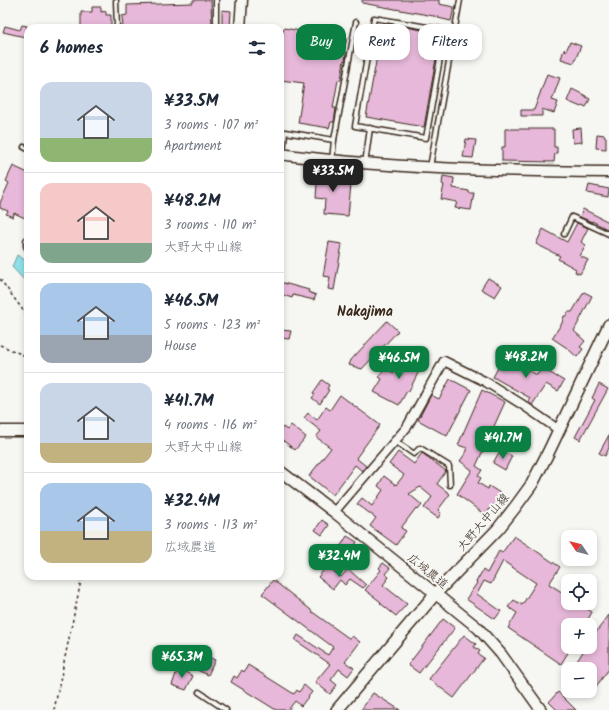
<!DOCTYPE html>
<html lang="en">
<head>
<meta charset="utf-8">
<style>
  :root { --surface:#fff; --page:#f2f2f3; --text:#1f2937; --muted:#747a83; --line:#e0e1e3; --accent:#0b8043 }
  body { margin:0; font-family:Kalam,"Klee One",sans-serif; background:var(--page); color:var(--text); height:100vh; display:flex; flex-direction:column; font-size:15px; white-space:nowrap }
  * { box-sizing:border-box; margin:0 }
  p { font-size:13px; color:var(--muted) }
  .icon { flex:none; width:22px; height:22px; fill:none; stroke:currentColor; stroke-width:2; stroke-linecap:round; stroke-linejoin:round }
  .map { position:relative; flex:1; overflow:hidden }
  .side { position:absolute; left:24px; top:24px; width:260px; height:556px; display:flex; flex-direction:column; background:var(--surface); border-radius:12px; box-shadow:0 2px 6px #0003 }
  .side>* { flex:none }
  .guide { position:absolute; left:296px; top:24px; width:253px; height:36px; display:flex; gap:8px }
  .needle { width:26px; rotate:305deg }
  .controls { position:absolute; left:561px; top:530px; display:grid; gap:8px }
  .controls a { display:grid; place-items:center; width:36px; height:36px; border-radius:8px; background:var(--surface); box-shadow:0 2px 6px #0003; font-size:20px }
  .price { position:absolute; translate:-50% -34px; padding:0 9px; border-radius:8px; background:var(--accent); color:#fff; font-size:13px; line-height:26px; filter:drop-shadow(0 1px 2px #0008) }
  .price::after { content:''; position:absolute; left:50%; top:24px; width:12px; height:9px; margin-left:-6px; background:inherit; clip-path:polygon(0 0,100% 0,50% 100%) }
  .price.selected { background:#222; color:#fff }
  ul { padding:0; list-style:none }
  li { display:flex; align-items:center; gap:12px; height:100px; padding:0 16px }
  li+li { border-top:1px solid var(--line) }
  li span { display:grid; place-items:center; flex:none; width:112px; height:80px; border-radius:12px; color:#555 }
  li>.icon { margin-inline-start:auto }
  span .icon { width:48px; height:48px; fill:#fffc; stroke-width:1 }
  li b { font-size:17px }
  h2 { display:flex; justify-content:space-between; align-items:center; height:48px; padding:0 16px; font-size:17px }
  .tag { padding:0 14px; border-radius:12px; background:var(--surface); box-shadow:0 2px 6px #0003; font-size:14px; line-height:36px }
  .tag.selected { background:var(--accent); color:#fff }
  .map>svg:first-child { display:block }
  .water { fill:#8fe1e9; stroke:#6d9898 }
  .building { fill:#e7b8d9; stroke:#3b2a1e }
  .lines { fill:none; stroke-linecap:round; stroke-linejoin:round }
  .service-casing { stroke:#3b2a1e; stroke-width:7 }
  .minor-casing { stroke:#3b2a1e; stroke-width:11 }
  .tertiary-casing { stroke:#3b2a1e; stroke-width:13 }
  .secondary-casing { stroke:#3b2a1e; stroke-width:14 }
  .path { stroke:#3b2a1e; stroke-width:1.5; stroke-dasharray:3 3; stroke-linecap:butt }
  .service { stroke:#f6f6f2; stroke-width:4 }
  .minor { stroke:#f6f6f2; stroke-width:8 }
  .tertiary { stroke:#f6f6f2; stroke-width:10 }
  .secondary { stroke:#f6f6f2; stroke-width:11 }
  .labels { text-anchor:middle; stroke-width:4; stroke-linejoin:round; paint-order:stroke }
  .street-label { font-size:12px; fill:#3b2a1e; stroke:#f6f6f2 }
  .quarter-label { font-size:14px; font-weight:bold; fill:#3b2a1e; stroke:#f6f6f2 }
</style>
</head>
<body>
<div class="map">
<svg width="609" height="710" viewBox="0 0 609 710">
  <rect width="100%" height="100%" fill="#f6f6f2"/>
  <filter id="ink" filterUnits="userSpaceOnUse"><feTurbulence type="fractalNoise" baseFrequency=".025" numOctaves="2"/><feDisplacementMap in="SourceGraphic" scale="8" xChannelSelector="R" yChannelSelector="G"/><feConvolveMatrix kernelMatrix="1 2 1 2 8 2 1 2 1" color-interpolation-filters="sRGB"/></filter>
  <g filter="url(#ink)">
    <polygon class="water" points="17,255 28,262 28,284 12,267"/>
    <g class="building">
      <polygon points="193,0 211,0 212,28 123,28 122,16 127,15 127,5 193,3"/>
      <polygon points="362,0 439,0 439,4 454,7 451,21 438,18 439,17 362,3"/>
      <polygon points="92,7 101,7 101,12 106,11 106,15 111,15 111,28 81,28 81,12 92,12"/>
      <polygon points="222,10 231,11 230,28 222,28"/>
      <polygon points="383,23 433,32 431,42 428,41 425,57 436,59 424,127 366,117"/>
      <polygon points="22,25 27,26 25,37 3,32 5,26 20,30"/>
      <polygon points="284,28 306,32 307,28 326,31 324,34 347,38 344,52 346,52 345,61 344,60 341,80 338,80 333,108 336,108 334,122 331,122 329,128 298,123 304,83 280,80 280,51"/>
      <polygon points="570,42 581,46 574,63 561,59 564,49 566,51"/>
      <polygon points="547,74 560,78 552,100 558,102 554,113 542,109 542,116 521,116 521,110 534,110"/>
      <polygon points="572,89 586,96 586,97 590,99 586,107 582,105 581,107 567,101"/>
      <polygon points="581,128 582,142 573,143 572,129"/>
      <polygon points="505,129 554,129 554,147 557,147 557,153 555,153 554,162 502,161 502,147 505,147"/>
      <polygon points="597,134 605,135 604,137 606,137 606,149 596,148"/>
      <polygon points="466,139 476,140 473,158 463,157"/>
      <polygon points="13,166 28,173 28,211 25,218 14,213 13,217 6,214 8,211 0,208 0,203 9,183 6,181"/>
      <polygon points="318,169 336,171 335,182 351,184 348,216 324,214 325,199 316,198"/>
      <polygon points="443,176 454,178 453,188 469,191 469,193 474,193 471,210 455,208 457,202 441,199 444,185 442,184"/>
      <polygon points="589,185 609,189 608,197 587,193"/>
      <polygon points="583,209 609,222 609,230 592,221 592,222 580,217"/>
      <polygon points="577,223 588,228 581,242 586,245 580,256 588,260 580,274 575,272 576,269 558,259 560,256 536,244 543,229 567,242"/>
      <polygon points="329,242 342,244 334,290 328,289 330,277 323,276"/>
      <polygon points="488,278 502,286 495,297 481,289"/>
      <polygon points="280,282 309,290 308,292 316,295 314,300 293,295 292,298 280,294"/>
      <polygon points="584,292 592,296 574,331 585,341 580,347 583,349 577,357 567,348 552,338 562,323 564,316 566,316 568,312 572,312"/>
      <polygon points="387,321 398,331 362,369 349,365 351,360"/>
      <polygon points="280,330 291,331 289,339 280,338"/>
      <polygon points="404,354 422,364 420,367 421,367 409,391 407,391 399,405 374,392 382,379 379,377 384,368 394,373"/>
      <polygon points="504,357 537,375 542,368 564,381 558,391 546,384 532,405 528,402 530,398 493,377"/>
      <polygon points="450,379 471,390 447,436 418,420 431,395 439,399"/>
      <polygon points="322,380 329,385 327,389 329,390 320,404 312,398 315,394 313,393"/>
      <polygon points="599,384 608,389 580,440 575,437 595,400 592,398"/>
      <polygon points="482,390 505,402 476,466 482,470 478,476 481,478 478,483 488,489 489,486 503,495 495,506 493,505 485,515 457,494 472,470 460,461 467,451 467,448 458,445"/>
      <polygon points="340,395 380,425 356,458 366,466 362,471 355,465 333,495 309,476 331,448 316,437 321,431 304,418 308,413 317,420 326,407 330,410"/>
      <polygon points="291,425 306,437 295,450 280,438 280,431 283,427 287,430"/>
      <polygon points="609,435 609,448 605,456 599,453"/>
      <polygon points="398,452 414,464 422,453 446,471 437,484 450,494 438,510 441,513 438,518 424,508 432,497 420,487 409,494 422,505 418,510 416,508 401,528 406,531 396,545 370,526 376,518 357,504 362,498 372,506 383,490 378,486 384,476 396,485 404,475 389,464"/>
      <polygon points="503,452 512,456 505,470 493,463 498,454 502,455"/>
      <polygon points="322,520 329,525 322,535 315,530"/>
      <polygon points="347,536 357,542 347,558 337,552"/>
      <polygon points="514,536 560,567 549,584 568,596 568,603 578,603 592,612 587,621 593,625 568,625 568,647 571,647 568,650 569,651 561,664 508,628 517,613 508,607 514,600 522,605 536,583 503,561 491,584 484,581 477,594 501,611 495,619 466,599 477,583 476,582 483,570 487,573 499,551 502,553"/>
      <polygon points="328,547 334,552 322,567 316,561"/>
      <polygon points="383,563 390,568 385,574 389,577 383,585 407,604 396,616 380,603 381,602 365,590 381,570 379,568"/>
      <polygon points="327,566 341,577 348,569 366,585 363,588 350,579 345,585 340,580 333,589 318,577"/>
      <polygon points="273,580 311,610 311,611 350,639 352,636 360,642 345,662 354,668 348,676 339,669 331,680 337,685 330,694 315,682 330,664 295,640 298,635 328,655 333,647 262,594"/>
      <polygon points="609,615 609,669 594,689 590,686 590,669 572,669 586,647 590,647 590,640"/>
      <polygon points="443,619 455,628 419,673 408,665"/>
      <polygon points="464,635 476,644 474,647 480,651 478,654 484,658 454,698 429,679"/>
      <polygon points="206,656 215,660 208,675 197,670 200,663 202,664"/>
      <polygon points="179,665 185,667 183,671 193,676 186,690 172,685"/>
      <polygon points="248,665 294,694 297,690 299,692 304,685 312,692 301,706 295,701 288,710 276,710 231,682 234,676 237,678 242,670 244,672"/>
      <polygon points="558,692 576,710 557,710 549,702"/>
      <polygon points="373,693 400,710 361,710"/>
    </g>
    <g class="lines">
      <g class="service-casing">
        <g id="service">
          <polyline points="216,0 216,28"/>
          <polyline points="116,1 117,28"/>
          <polygon points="374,18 445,30 426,138 355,126"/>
          <polyline points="334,140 356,22"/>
          <polyline points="24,147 28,149"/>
          <polyline points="283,154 285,132 334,140 332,161"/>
          <polyline points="365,164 370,128"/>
          <polyline points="430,167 460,0"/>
          <polyline points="564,234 572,217 609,234"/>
          <polyline points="395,441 414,454 420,448 449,466 450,485"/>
          <polyline points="199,692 226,710"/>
        </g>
      </g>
      <g class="minor-casing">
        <g id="minor">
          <polyline points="28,241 28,246"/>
          <polyline points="334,512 407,427 444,361 486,382 523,405 559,430"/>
        </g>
      </g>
      <g class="tertiary-casing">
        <g id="tertiary">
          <polyline points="240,28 242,0"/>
          <path d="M280,154C389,169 499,171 609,172"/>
          <polyline points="0,431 28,431"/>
          <polyline points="280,471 334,512 478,628 501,654 541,710"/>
        </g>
      </g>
      <g class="secondary-casing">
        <polyline id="secondary" points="337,710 436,593 498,529 516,506 532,484 548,453 609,325"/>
      </g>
      <g class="path">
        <polyline points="0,279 28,317"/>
        <polyline points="0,345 28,357"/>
        <polyline points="54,710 82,576"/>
      </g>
      <use href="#service" class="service"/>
      <use href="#minor" class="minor"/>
      <use href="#tertiary" class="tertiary"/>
      <use href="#secondary" class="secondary"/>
    </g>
  </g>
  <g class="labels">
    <g class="street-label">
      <text transform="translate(483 522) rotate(-49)" y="4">大野大中山線</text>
      <text transform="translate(428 571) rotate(39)" y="4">広域農道</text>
    </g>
    <g class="quarter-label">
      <text x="365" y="316">Nakajima</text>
    </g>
  </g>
</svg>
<div class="controls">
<a><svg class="needle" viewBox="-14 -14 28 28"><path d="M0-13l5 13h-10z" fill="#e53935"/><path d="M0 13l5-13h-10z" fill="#747a83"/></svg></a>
<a><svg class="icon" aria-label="locate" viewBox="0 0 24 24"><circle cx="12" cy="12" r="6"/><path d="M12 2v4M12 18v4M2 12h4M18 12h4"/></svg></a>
<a>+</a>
<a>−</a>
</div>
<b class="price selected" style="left:333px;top:193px">¥33.5M</b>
<b class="price" style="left:526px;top:379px">¥48.2M</b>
<b class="price" style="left:399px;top:380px">¥46.5M</b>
<b class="price" style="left:503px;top:460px">¥41.7M</b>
<b class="price" style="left:339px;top:578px">¥32.4M</b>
<b class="price" style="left:182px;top:679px">¥65.3M</b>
<div class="guide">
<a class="tag selected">Buy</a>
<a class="tag">Rent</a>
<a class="tag">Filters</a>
</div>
<section class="side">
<h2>6 homes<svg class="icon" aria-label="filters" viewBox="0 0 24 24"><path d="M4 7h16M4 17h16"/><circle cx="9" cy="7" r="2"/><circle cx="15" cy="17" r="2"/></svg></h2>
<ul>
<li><span style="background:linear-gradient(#c9d6e8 70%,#8fb573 0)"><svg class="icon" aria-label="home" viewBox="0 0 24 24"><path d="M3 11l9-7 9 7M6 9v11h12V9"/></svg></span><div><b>¥33.5M</b><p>3 rooms · 107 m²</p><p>Apartment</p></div></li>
<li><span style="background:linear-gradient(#f6c9c9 75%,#7fa58c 0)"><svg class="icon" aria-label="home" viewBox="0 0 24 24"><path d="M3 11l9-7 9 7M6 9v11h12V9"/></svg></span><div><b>¥48.2M</b><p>3 rooms · 110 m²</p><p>大野大中山線</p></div></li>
<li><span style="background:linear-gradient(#a9c7e8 65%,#9aa5b1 0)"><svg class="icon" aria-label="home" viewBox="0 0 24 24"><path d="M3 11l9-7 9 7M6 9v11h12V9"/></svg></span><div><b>¥46.5M</b><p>5 rooms · 123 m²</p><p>House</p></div></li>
<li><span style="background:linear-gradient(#c9d6e8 75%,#c2b280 0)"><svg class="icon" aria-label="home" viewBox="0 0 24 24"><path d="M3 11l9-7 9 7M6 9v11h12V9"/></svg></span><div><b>¥41.7M</b><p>4 rooms · 116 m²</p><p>大野大中山線</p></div></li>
<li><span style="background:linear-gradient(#a9c7e8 60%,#c2b280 0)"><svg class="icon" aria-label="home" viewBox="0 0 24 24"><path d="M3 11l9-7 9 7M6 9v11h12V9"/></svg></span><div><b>¥32.4M</b><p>3 rooms · 113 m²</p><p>広域農道</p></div></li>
</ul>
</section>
</div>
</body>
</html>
